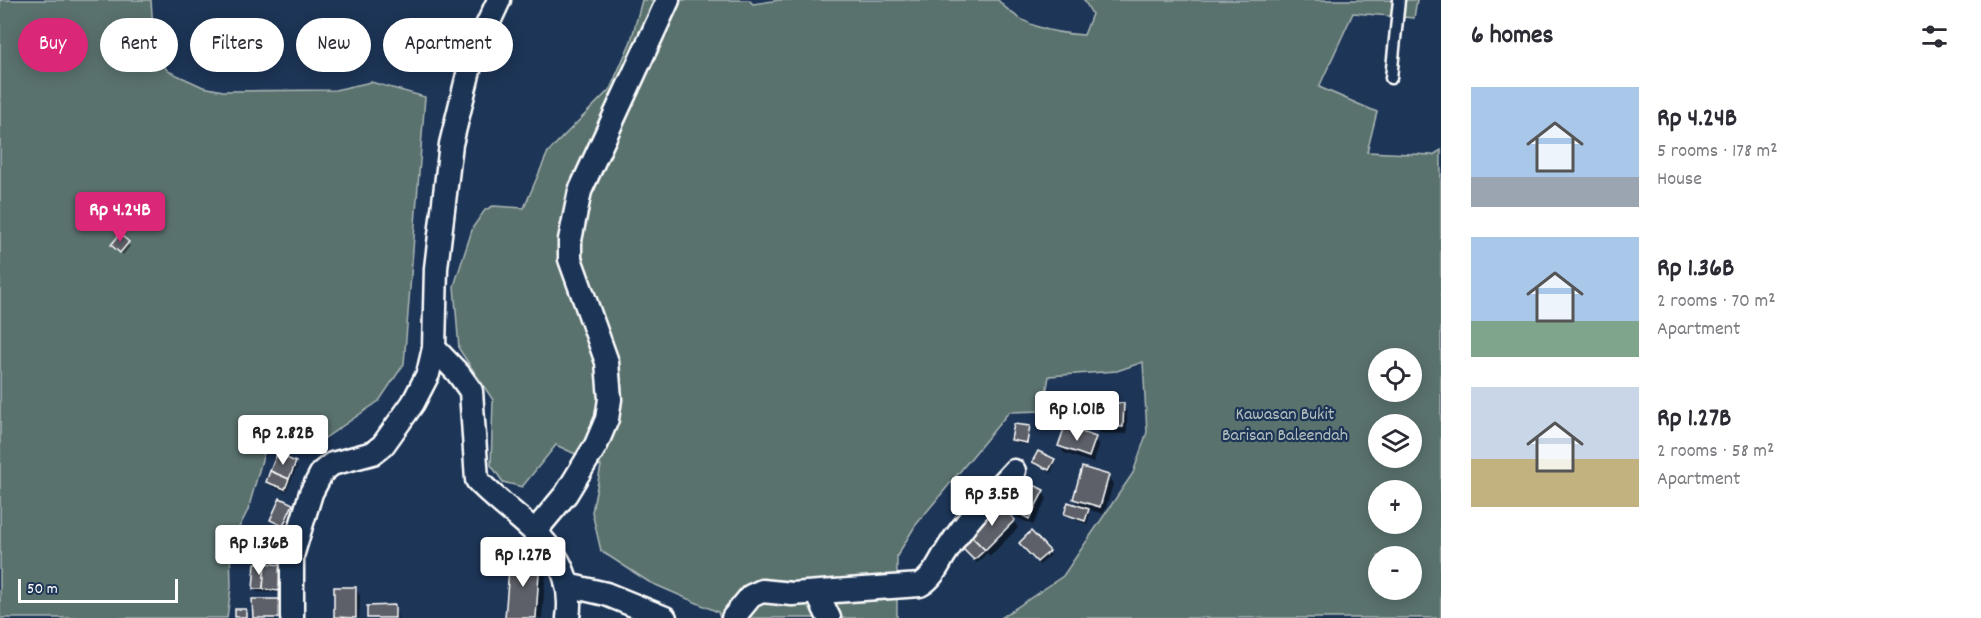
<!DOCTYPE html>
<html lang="en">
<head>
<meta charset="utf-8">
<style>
  :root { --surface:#fff; --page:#f2f2f3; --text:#2b2b33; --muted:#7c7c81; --accent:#db2777 }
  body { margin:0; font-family:Dekko,sans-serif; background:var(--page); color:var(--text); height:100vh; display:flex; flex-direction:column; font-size:22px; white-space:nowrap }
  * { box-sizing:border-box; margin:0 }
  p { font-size:20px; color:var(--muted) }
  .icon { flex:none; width:33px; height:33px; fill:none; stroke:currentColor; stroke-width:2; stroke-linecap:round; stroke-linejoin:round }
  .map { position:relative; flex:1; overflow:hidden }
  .side { display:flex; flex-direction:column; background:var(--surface); width:540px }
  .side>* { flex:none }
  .hud { position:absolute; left:18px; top:18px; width:570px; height:54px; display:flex; gap:12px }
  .controls { position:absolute; left:1368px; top:348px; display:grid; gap:12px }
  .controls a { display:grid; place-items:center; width:54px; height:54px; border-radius:50%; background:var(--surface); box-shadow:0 3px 15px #0003; font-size:30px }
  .scale { position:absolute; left:18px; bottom:15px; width:160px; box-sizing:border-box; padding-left:6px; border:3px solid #fff; border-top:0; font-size:16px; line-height:21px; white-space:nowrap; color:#fff; -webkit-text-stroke:4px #1d3557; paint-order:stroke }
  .price { position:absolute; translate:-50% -51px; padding:0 14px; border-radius:6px; background:#fff; color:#222; font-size:20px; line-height:39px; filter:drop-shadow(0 2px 3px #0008) }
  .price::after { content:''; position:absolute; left:50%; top:36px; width:18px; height:14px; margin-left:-9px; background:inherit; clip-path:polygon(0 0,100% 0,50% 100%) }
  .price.current { background:var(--accent); color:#fff }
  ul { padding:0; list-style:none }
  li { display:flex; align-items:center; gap:18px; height:150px; padding:0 30px }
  li span { display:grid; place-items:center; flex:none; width:168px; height:120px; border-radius:0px; color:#555 }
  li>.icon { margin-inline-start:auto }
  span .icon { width:72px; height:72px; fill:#fffc; stroke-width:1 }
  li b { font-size:26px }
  h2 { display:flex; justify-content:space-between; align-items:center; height:72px; padding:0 30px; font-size:26px }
  .pill { padding:0 21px; border-radius:27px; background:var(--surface); box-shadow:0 3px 15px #0003; font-size:21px; line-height:54px }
  .pill.current { background:var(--accent); color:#fff }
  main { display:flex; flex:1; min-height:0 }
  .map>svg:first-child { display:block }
  .green { fill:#5a726e; stroke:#acb8b6; stroke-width:1.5; fill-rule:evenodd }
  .shadow { fill:#0007 }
  .building { fill:#5d6067; stroke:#fff; stroke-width:1.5 }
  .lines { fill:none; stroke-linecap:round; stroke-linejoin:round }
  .lane-casing { stroke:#fff; stroke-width:15 }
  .street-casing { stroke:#fff; stroke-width:27 }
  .lane { stroke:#1d3557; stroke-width:10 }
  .street { stroke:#1d3557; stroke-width:22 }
  .labels { text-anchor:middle; stroke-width:4.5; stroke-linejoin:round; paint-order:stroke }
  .park-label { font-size:18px; fill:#b5c0be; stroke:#1d3557 }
</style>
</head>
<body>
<main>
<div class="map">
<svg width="1441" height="618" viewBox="0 0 1441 618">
  <rect width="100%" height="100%" fill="#1d3557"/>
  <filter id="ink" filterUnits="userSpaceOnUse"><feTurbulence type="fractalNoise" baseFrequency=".0167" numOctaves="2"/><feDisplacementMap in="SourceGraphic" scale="12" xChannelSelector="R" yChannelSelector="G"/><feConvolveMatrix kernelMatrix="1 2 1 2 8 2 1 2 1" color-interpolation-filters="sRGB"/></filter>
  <g filter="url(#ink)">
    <g class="green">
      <polygon points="0,0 151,0 155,56 168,71 203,87 223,91 335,90 371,82 425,97 404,364 379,401 322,440 265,449 248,510 230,545 231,587 227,618 0,618"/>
      <path d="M642,0H749L753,4L779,0H998C1021,26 1050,33 1084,35L1092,14L1084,0H1417L1414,18L1353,13L1319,87L1377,112L1367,152L1433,155L1441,150V618H1001L1063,576L1133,473L1147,432L1143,362L1117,371L1049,376L1043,411L1009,412L915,526L897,556V618H720L718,612L649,582L601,551L592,512L601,466L556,445L522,487L503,482L491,465L493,400L459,349L454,286L473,227L485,210L493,206L524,208L548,152L610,89L631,41ZM1378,358H1412V392H1378ZM1378,424H1412V458H1378ZM1378,490H1412V524H1378ZM1378,556H1412V590H1378Z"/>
    </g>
    <g class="shadow">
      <polygon points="120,237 130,246 123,255 115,248"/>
      <polygon points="1123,404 1127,412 1127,434 1100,433 1096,425"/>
      <polygon points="1029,428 1028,445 1015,443 1013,440"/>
      <polygon points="1095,438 1099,446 1093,463 1064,453 1059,445"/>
      <polygon points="1053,460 1055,463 1051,473 1034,462"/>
      <polygon points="295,463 297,467 286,492 269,485 267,481"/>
      <polygon points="1108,476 1113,484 1104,514 1087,509 1090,514 1087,524 1068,517 1066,514 1079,507 1075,499"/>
      <polygon points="1043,492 1047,499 1033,525 1015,516 1011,508"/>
      <polygon points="281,500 294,509 285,529 271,520"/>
      <polygon points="1014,521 1018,528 990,556 987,553 977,563 962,547"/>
      <polygon points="282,532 284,536 278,556 267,552 265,549"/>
      <polygon points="1022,546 1048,552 1050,555 1040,565"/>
      <polygon points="539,560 546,571 542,618 507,618"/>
      <polygon points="280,566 280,593 257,592 255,588"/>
      <polygon points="355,588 360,596 359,618 336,618"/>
      <polygon points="394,607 398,618 368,618"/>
    </g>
    <g class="building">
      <polygon points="120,234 129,242 120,253 111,245"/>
      <polygon points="1095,402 1124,403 1123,427 1094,426"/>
      <polygon points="1014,424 1030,426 1027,443 1011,440"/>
      <polygon points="1065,426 1096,437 1089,457 1058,446"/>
      <polygon points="1038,451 1055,459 1049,470 1032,462"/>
      <polygon points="277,454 296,462 289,479 270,471"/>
      <polygon points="1082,467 1109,475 1100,507 1073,499"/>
      <polygon points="270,471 289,479 285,489 266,482"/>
      <polygon points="1024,480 1044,490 1029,519 1009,508"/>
      <polygon points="280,498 293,504 283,526 270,520"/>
      <polygon points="1068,502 1089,509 1085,521 1064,514"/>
      <polygon points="999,503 1015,520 985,550 969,534"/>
      <polygon points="270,527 283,531 277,553 263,549"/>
      <polygon points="1031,531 1050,551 1037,562 1019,543"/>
      <polygon points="969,534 985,550 974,560 958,544"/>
      <polygon points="510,556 540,558 536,618 505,618"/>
      <polygon points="255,563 265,563 263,589 253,589"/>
      <polygon points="265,563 281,565 279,591 263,589"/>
      <polygon points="334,587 356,587 356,618 334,617"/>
      <polygon points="252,599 281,599 281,618 253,618"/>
      <polygon points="395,605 395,618 367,618 367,606"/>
      <rect x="235" y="609" width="11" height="8"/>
    </g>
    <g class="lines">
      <g class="lane-casing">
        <polyline id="lane" points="1391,78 1399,0"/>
      </g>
      <g class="street-casing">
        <g id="street">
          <path d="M434,348L458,373L471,391L477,480C516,522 578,547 568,618"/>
          <polyline points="536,530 566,494 596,445 607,419 610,399 607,362 570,259 570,240 580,191 668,0"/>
          <polyline points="567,585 606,594 665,618"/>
          <polyline points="817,593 829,618"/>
          <polyline points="292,618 292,556 311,493 322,472 332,464 373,453 383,445 413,403 428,374 434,348 436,268 451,144 472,58 499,0"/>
          <path d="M733,618L751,596L762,591L792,594L920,585C931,579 937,568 943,557C965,520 986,502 1014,471"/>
        </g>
      </g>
      <use href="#lane" class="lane"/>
      <use href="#street" class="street"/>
    </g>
  </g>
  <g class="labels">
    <g class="park-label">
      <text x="1285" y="419">Kawasan Bukit<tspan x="1285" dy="21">Barisan Baleendah</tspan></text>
    </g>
  </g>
</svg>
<div class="controls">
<a><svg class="icon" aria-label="locate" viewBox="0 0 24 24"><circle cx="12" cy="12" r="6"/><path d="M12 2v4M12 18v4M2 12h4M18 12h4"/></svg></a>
<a><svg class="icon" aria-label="layers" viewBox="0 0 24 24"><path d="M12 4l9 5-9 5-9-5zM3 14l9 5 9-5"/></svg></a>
<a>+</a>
<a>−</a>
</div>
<div class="scale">50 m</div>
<b class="price current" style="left:120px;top:243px">Rp 4.24B</b>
<b class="price" style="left:1077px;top:442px">Rp 1.01B</b>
<b class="price" style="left:283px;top:466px">Rp 2.82B</b>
<b class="price" style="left:992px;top:527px">Rp 3.5B</b>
<b class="price" style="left:259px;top:576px">Rp 1.36B</b>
<b class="price" style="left:523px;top:588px">Rp 1.27B</b>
<div class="hud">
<a class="pill current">Buy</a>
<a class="pill">Rent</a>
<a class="pill">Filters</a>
<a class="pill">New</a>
<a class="pill">Apartment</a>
</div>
</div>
<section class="side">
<h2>6 homes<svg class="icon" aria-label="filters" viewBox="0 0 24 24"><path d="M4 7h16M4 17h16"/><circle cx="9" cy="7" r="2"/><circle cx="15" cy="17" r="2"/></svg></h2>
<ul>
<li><span style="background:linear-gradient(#a9c7e8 75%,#9aa5b1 0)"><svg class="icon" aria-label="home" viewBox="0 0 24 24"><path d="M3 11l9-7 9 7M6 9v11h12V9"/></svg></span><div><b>Rp 4.24B</b><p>5 rooms · 178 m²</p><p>House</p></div></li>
<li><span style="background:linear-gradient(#a9c7e8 70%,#7fa58c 0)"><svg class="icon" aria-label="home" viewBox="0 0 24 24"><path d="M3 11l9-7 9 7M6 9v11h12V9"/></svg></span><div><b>Rp 1.36B</b><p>2 rooms · 70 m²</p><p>Apartment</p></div></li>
<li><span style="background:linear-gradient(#c9d6e8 60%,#c2b280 0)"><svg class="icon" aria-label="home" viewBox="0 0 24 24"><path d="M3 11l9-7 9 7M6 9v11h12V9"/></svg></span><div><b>Rp 1.27B</b><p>2 rooms · 58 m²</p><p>Apartment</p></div></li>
</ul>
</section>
</main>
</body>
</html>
